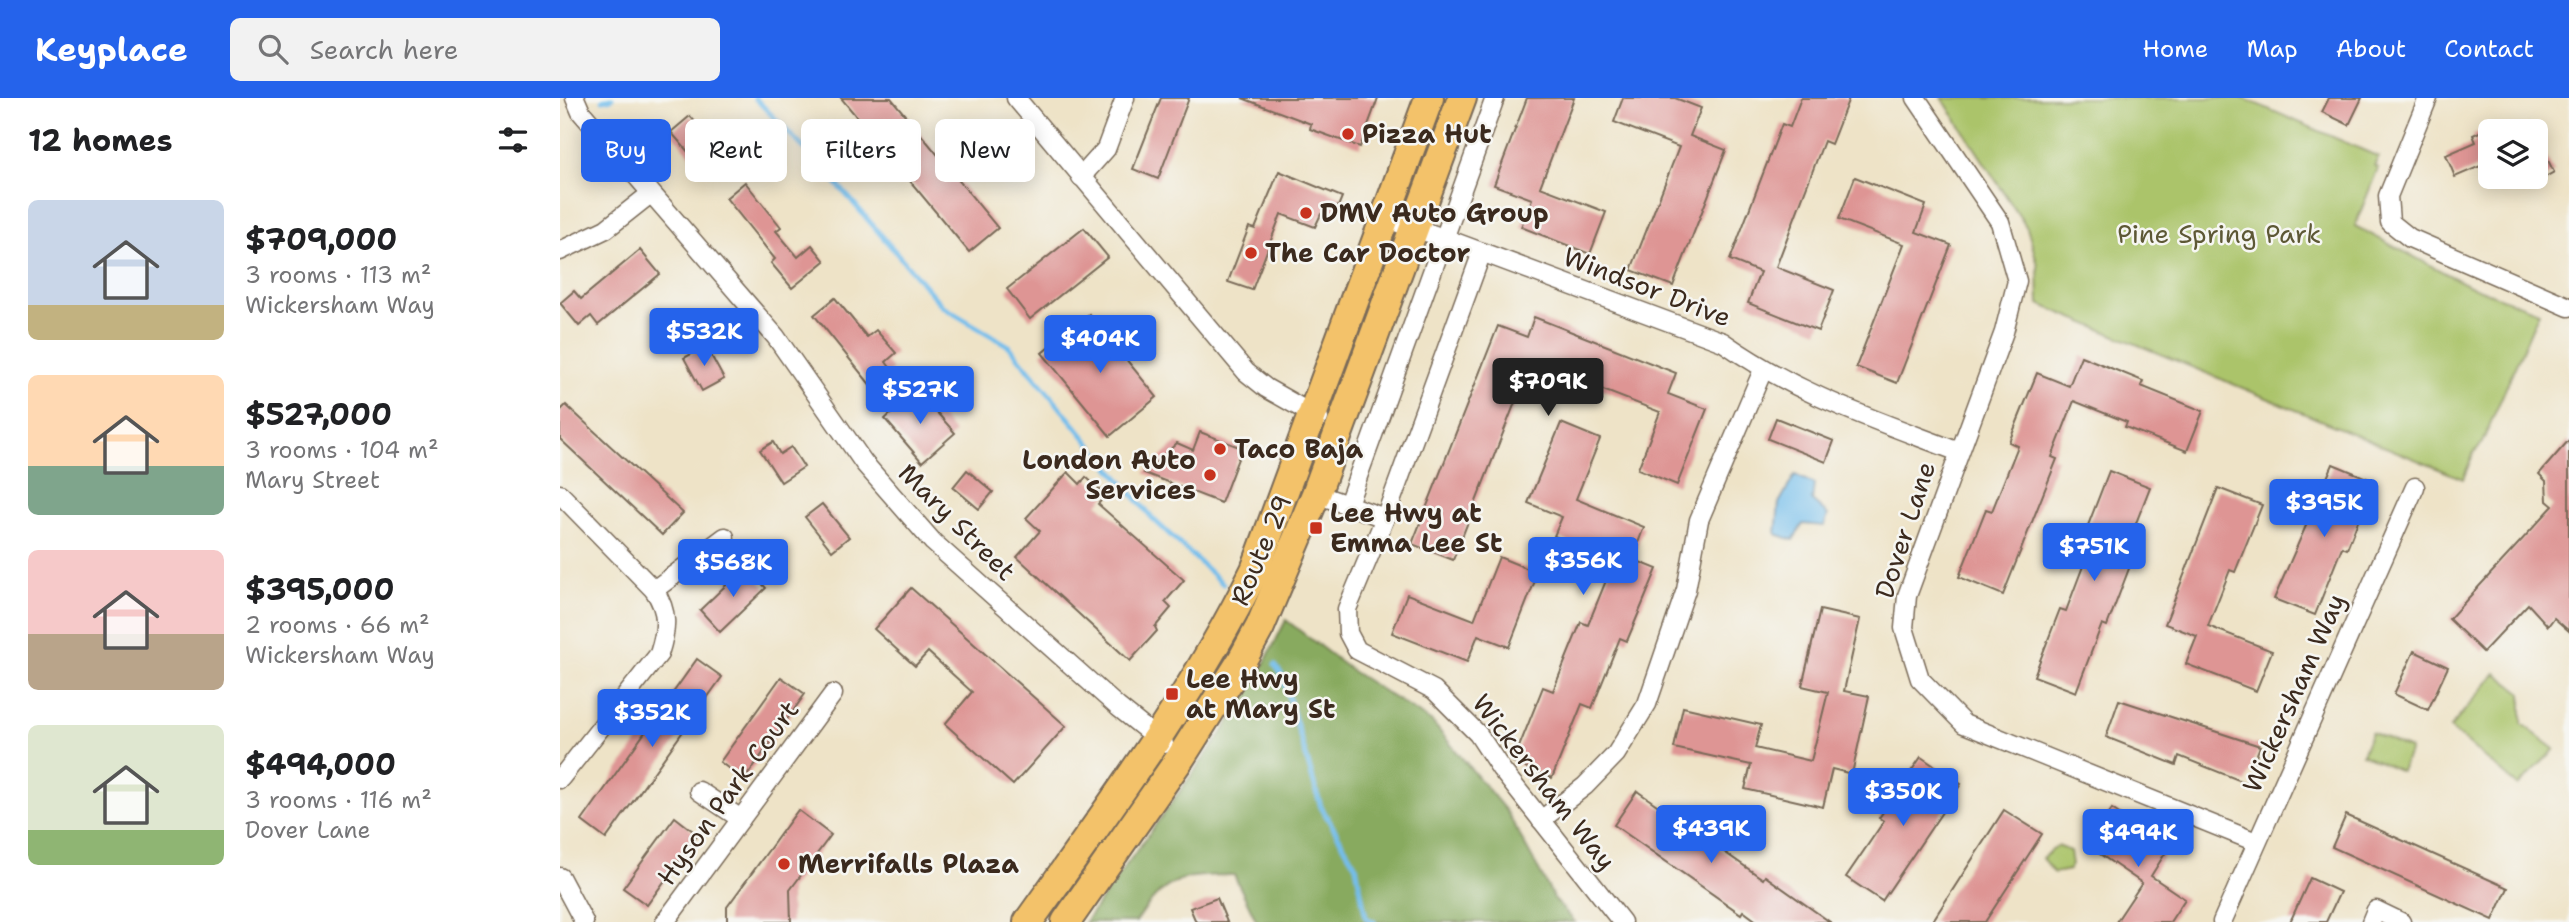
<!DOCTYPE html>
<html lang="en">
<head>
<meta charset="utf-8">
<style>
  :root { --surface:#fff; --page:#f2f2f2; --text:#202124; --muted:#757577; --accent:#2563eb }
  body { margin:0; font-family:"Shantell Sans",sans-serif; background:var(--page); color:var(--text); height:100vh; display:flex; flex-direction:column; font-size:26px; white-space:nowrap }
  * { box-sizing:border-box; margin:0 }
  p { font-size:23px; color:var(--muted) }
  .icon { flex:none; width:38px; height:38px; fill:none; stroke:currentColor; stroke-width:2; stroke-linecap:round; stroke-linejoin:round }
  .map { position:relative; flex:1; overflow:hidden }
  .sheet { display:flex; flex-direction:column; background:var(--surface); width:560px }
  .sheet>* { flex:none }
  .guide { position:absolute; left:21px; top:21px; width:665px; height:63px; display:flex; gap:14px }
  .fabs { position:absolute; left:1918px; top:21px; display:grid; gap:14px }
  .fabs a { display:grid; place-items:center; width:70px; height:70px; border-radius:10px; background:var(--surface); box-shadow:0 4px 18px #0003; font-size:35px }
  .price { position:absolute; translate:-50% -60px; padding:0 16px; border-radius:7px; background:var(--accent); color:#fff; font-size:23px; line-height:46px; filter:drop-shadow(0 2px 4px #0008) }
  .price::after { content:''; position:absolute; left:50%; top:42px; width:21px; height:16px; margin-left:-10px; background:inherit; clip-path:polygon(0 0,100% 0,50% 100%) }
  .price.selected { background:#222; color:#fff }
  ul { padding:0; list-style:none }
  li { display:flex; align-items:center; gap:21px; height:175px; padding:0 28px }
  li span { display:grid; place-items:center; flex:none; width:196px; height:140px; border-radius:10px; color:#555 }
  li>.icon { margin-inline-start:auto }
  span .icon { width:84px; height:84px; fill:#fffc; stroke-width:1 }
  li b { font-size:30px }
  h2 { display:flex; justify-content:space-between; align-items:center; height:84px; padding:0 28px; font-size:30px }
  .tag { padding:0 24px; border-radius:10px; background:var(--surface); box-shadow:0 4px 18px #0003; font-size:24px; line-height:63px }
  .tag.selected { background:var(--accent); color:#fff }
  header { display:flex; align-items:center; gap:42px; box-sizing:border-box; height:98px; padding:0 35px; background:var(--accent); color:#fff }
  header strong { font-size:33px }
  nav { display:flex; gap:38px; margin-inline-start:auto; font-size:24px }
  .search { width:490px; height:63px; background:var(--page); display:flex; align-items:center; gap:18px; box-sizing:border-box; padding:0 24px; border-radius:10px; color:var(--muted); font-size:26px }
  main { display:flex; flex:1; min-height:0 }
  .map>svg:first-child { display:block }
  .green { fill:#abc46a; stroke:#737744; stroke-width:2 }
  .forest { fill:#88aa5e; stroke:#626a3e; stroke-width:2 }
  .water { fill:#73beec; stroke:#577485; stroke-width:2 }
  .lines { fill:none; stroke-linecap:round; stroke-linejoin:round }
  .stream { stroke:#73beec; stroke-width:5 }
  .building { fill:#de9594 }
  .minor-casing { stroke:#7a6b59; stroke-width:21 }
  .primary-casing { stroke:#7a6b59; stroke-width:32 }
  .minor { stroke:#fff; stroke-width:18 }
  .primary { stroke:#f3c26a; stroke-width:28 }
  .poi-dot { fill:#c8321e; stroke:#f6f6f2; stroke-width:2.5 }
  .labels { text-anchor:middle; stroke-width:5; stroke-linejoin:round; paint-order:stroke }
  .poi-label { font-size:26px; font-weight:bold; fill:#3b2a1e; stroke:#f6f6f2; text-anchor:start }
  .park-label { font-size:26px; fill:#5d5835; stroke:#f6f6f2 }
  .street-label { font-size:26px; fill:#3b2a1e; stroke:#f6f6f2 }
</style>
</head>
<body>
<header>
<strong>Keyplace</strong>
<div class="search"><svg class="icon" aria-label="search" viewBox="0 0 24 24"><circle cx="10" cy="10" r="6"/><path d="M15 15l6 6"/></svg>Search here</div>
<nav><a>Home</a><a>Map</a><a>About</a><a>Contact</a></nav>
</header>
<main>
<section class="sheet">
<h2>12 homes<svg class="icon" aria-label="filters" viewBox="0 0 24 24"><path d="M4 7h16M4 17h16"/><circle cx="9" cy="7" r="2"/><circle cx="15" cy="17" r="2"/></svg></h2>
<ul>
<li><span style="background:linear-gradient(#c9d6e8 75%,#c2b280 0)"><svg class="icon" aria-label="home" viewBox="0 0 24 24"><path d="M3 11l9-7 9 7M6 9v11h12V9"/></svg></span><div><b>$709,000</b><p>3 rooms · 113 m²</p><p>Wickersham Way</p></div></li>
<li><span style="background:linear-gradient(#ffd9b3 65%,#7fa58c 0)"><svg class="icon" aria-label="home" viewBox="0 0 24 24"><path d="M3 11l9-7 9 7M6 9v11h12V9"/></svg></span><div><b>$527,000</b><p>3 rooms · 104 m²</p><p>Mary Street</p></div></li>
<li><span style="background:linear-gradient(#f6c9c9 60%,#b9a48a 0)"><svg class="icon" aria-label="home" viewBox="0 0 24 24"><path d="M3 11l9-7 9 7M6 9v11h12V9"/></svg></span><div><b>$395,000</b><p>2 rooms · 66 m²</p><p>Wickersham Way</p></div></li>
<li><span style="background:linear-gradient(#dfe7d0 75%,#8fb573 0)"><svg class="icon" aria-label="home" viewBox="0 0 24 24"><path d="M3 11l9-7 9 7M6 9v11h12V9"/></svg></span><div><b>$494,000</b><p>3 rooms · 116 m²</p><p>Dover Lane</p></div></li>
</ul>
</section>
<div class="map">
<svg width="2009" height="824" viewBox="0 0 2009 824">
  <rect width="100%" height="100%" fill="#f6f6f2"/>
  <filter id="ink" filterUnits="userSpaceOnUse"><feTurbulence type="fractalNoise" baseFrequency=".0143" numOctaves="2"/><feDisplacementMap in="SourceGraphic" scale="14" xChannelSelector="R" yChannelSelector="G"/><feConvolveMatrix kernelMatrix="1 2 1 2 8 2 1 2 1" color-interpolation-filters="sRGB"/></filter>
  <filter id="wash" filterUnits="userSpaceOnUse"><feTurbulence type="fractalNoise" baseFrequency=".00686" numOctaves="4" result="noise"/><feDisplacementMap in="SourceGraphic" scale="28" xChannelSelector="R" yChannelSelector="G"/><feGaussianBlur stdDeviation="1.57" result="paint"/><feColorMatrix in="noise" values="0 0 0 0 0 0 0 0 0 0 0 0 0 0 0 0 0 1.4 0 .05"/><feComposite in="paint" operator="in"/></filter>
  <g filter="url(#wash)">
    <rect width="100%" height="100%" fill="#eee3c7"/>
    <g class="green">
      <polygon points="1382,0 1683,0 1819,59 1814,68 1818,70 1795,128 1910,188 1979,214 1921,347 1914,354 1903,381 1479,206 1478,167 1467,130"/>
      <polygon points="1936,575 1962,595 1962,626 1995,651 1958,688 1890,630"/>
      <polygon points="1811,634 1850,651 1841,673 1802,656"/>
      <polygon points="1498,748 1510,753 1512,767 1509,772 1494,775 1482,760"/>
    </g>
    <path class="forest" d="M726,522L792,573L872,624L947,714L995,802L1015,824H697L674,777C622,778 606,778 576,824H525L660,638L693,588Z"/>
    <polygon class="water" points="1235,377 1254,386 1252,403 1268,417 1264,428 1243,426 1233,442 1216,436 1219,405"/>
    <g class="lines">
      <g class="stream">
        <polyline points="195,0 266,73 383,209 449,248 593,421 663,486"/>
        <polyline points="43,2 52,0"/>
        <polyline points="715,567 722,577 761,709 796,768 806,820 814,824"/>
      </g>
    </g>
    <g id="blocks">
      <g class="building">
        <polygon points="281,0 331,0 438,130 409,154"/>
        <polygon points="601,0 629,0 598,81 573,71"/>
        <polygon points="682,0 818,0 800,49 750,31 751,26"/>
        <polygon points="967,0 1014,0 980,89 1046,114 1030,156 961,129 972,101 934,87"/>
        <polygon points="1063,0 1115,0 1141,10 1130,38 1166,52 1113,188 1071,172 1119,49 1054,24"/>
        <polygon points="1241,0 1289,0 1271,46 1264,43 1216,169 1274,192 1258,233 1188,205 1200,174 1170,162 1222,26 1230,29"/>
        <polygon points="1769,0 1802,0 1789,27 1762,14"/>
        <polygon points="130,18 160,53 141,69 111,34"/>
        <polygon points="1930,29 1930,77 1925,66 1895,79 1886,57 1916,44 1913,37"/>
        <polygon points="1976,39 1994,74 1976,84"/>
        <polygon points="719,73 782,99 773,121 761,116 755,129 721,116 692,192 668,184 689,129 695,131"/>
        <polygon points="1295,79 1366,107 1356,134 1391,147 1337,285 1296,269 1344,146 1279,121"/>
        <polygon points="185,84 221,129 216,133 238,159 252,147 265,163 232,190 211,165 215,161 166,100"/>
        <polygon points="524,130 548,159 470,221 447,191"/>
        <polygon points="80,152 100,176 38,227 31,218 19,228 0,205 14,193 21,201"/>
        <polygon points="275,200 307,239 316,232 336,255 326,264 332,272 312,289 254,217"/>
        <polygon points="529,216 597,299 550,338 482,255"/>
        <polygon points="974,219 1116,275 1108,296 1147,311 1117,387 1078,371 1100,314 971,264 893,462 852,446 938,228 967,239"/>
        <polygon points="146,248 164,281 142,293 124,260"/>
        <polygon points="1521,258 1583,283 1581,288 1643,313 1627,353 1565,329 1567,324 1514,303 1492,359 1497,361 1443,497 1399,479 1426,411 1432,413 1458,348 1449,344 1477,275 1509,288"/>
        <polygon points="357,292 395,335 362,364 325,321"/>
        <polygon points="6,307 123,415 102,437 0,341 0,313"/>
        <polygon points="1216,320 1274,343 1266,364 1208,341"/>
        <polygon points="1001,325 1040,341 1016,401 1084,429 1072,461 1097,471 1067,543 1060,540 1032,610 1022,606 992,680 953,664 983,589 993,593 1021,524 1028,527 1054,463 994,438 1002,419 968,405"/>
        <polygon points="640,334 682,350 661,405 584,375 617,345 633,352"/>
        <polygon points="2009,342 2009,533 1994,520 1988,528 1968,506 1923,554 1889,521 1993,408 1987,403 1986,383 1979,376"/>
        <polygon points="213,344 220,356 231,349 244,369 221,384 200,352"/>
        <polygon points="1773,366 1814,383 1787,451 1782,449 1755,517 1714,501"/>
        <polygon points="407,372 433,394 419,411 393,389"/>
        <polygon points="1549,373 1590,389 1564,456 1573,460 1547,528 1542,526 1516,594 1474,578 1500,511 1506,513 1531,447 1522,443"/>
        <polygon points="508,374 520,386 526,379 546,397 538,406 624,482 605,504 611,510 595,529 597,533 570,563 457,459 480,433 466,420"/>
        <polygon points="1658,390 1702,407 1675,474 1670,472 1648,528 1712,553 1696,593 1626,566 1637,538 1605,526"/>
        <polygon points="262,406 289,439 272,453 245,419"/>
        <polygon points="939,459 978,475 949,549 918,537 907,564 832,535 847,496 914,522"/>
        <polygon points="186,468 206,490 160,534 140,512"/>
        <polygon points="351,490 506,628 453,687 385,626 412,594 368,554 355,568 314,531"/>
        <polygon points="1260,512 1300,521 1284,593 1309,598 1292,676 1272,671 1263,709 1185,691 1191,667 1114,650 1123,609 1201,627 1195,650 1251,663 1268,594 1242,588"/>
        <polygon points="1854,553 1888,569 1868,612 1834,596"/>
        <polygon points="137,561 162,579 46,741 22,723"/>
        <polygon points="221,579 245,596 184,682 160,664"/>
        <polygon points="1559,602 1700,648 1686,685 1619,658 1616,667 1546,639"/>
        <polygon points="1361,659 1401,686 1322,803 1286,779 1324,723 1319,720"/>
        <polygon points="1077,693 1203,781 1205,778 1270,824 1198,824 1183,813 1181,816 1054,727"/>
        <polygon points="1552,711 1609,749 1591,778 1625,801 1610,824 1556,824 1582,785 1528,748"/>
        <polygon points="238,712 271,737 230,792 231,824 167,824 167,809"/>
        <polygon points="1444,712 1482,736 1425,824 1372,824"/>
        <polygon points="1786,717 1948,790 1933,822 1772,749"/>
        <polygon points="115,719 138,737 87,807 63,790"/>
        <polygon points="1750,780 1780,794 1766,824 1730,824"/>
        <polygon points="657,800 667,824 636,824 630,810"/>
      </g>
    </g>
  </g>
  <g filter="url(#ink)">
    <use href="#blocks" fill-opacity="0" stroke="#7a6b59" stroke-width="2"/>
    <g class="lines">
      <g class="minor-casing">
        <g id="minor">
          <polyline points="15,0 21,14 216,239 304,365 373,444 558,609 604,646"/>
          <polyline points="456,0 686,274 706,290 759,320"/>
          <polyline points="1356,0 1440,124 1457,183 1444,234 1347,498 1344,530 1360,581 1404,626 1696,744"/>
          <polyline points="1868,0 1828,98 1830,124 1850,140 2009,209"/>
          <polyline points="521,79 546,51 565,0"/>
          <path d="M826,121L884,140L1163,244C1240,298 1313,321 1399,354"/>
          <polyline points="0,153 46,131 89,97"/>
          <path d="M0,396L94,492C109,514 107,531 99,556L0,681"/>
          <polyline points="756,396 825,420 787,511 788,535 797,552 874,592 918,636 941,671 1062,824"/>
          <polyline points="788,406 935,0"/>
          <polyline points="825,420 922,154"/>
          <polyline points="94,492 165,439"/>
          <polyline points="139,693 181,721"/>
          <polyline points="981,722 1025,688 1056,656 1087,606 1126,492 1139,422 1203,272"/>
          <polyline points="0,779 24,824"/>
          <polyline points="105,824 273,596"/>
          <polyline points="1662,824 1855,389"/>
          <polyline points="1811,824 1816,812 1841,824"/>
        </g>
      </g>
      <g class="primary-casing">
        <g id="primary">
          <path d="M468,824C549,710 633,598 695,472L869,0"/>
          <polyline points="506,824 621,659 681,564 700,529 756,396 902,0"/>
        </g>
      </g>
      <use href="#minor" class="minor"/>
      <use href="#primary" class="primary"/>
    </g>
  </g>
  <g class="poi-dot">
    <circle cx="788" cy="36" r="7"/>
    <circle cx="746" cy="115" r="7"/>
    <circle cx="691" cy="155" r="7"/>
    <circle cx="660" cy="351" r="7"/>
    <circle cx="650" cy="377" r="7"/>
    <rect x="749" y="423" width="14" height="14" rx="3.5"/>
    <rect x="605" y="589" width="14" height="14" rx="3.5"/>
    <circle cx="224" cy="766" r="7"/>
  </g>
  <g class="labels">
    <g class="poi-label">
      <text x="802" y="45">Pizza Hut</text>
      <text x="760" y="124">DMV Auto Group</text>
      <text x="705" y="164">The Car Doctor</text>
      <text x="674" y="360">Taco Baja</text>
      <text x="636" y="371" text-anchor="end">London Auto<tspan x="636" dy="30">Services</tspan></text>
      <text x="770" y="424">Lee Hwy at<tspan x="770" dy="30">Emma Lee St</tspan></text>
      <text x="626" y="590">Lee Hwy<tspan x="626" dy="30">at Mary St</tspan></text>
      <text x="238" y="775">Merrifalls Plaza</text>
    </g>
    <g class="park-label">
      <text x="1659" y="145">Pine Spring Park</text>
    </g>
    <g class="street-label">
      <text transform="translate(1087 189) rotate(21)" y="9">Windsor Drive</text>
      <text transform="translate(397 424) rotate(45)" y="9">Mary Street</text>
      <text transform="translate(1345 432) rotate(-72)" y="9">Dover Lane</text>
      <text transform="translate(701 452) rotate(-67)" y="9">Route 29</text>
      <text transform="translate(1734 595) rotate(-66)" y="9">Wickersham Way</text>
      <text transform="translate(984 684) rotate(52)" y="9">Wickersham Way</text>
      <text transform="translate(168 695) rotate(-54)" y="9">Hyson Park Court</text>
    </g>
  </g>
</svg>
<div class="fabs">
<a><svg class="icon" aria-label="layers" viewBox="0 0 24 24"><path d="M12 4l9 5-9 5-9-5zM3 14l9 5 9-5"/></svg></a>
</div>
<b class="price" style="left:144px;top:270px">$532K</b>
<b class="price" style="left:540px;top:277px">$404K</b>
<b class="price selected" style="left:988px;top:320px">$709K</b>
<b class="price" style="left:360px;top:328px">$527K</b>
<b class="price" style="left:1764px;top:441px">$395K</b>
<b class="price" style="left:1534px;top:485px">$751K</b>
<b class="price" style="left:1023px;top:499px">$356K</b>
<b class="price" style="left:173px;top:501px">$568K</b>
<b class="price" style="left:92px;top:651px">$352K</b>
<b class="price" style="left:1343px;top:730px">$350K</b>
<b class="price" style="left:1151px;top:767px">$439K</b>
<b class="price" style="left:1578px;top:771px">$494K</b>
<div class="guide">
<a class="tag selected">Buy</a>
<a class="tag">Rent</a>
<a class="tag">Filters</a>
<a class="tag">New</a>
</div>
</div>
</main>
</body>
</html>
